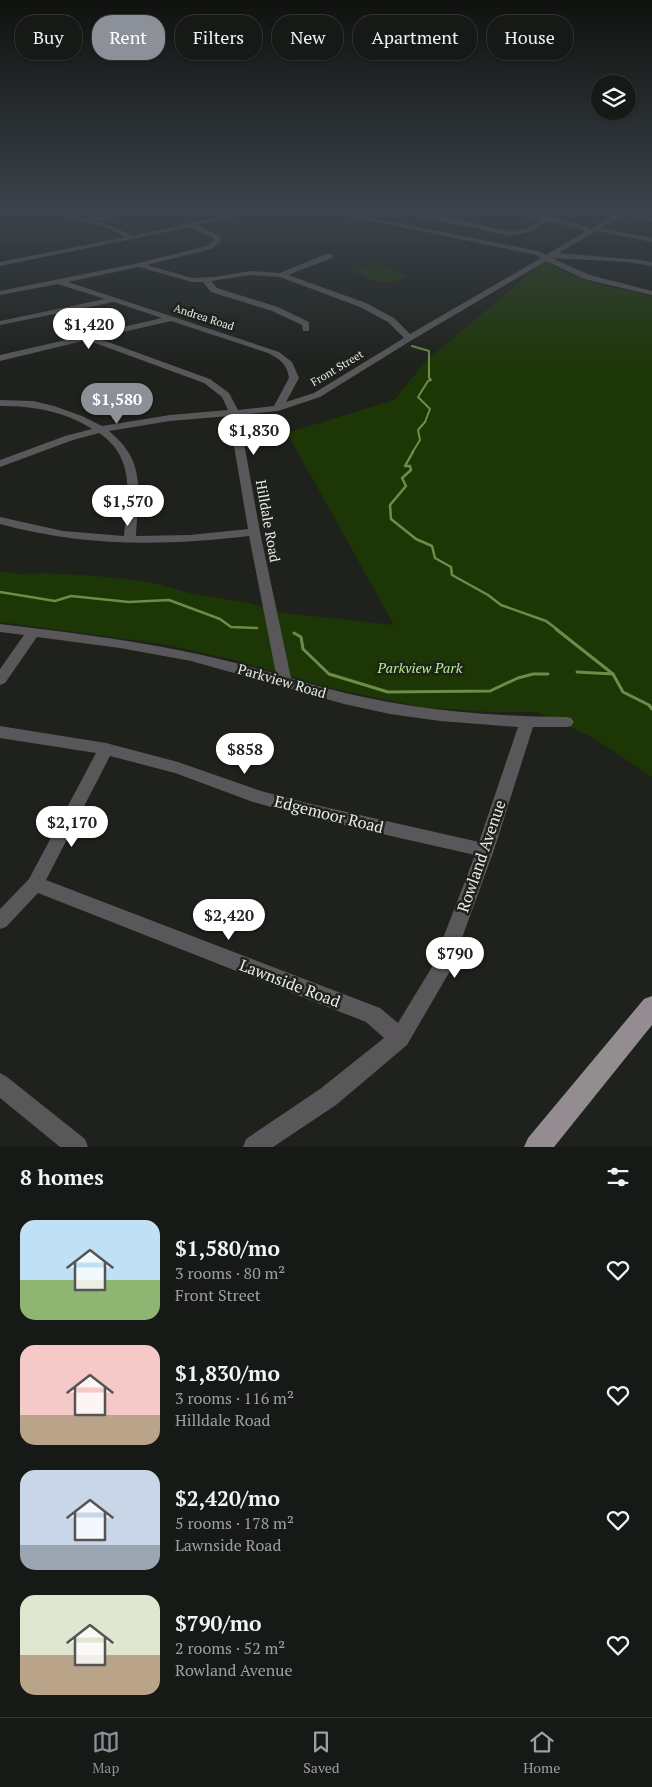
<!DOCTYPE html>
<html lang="en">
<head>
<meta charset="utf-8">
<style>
  :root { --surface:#161915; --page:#1f221e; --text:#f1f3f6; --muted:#9ea0a0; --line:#353834; --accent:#8c9099 }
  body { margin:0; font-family:"PT Serif",serif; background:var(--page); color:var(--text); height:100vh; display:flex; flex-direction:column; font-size:19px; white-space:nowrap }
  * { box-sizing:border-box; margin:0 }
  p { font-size:16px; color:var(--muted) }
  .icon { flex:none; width:28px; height:28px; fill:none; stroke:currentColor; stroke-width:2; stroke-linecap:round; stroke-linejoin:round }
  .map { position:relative; height:1147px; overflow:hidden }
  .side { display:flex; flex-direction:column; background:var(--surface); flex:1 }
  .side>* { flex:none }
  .banner { position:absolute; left:15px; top:15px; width:622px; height:45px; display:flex; gap:10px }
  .tools { position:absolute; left:591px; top:75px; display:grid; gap:10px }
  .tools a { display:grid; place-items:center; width:45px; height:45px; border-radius:50%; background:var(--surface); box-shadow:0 1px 4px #0004,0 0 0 1px var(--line); font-size:25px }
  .price { position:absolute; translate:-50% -42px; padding:0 11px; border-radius:18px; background:#fff; color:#222; font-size:16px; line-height:32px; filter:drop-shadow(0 1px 2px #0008) }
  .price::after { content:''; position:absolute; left:50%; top:30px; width:15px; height:11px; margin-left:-8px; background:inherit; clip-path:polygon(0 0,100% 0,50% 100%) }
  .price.active { background:var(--accent); color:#fff }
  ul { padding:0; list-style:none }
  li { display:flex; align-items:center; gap:15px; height:125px; padding:0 20px }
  li span { display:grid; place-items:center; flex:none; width:140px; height:100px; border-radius:15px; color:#555 }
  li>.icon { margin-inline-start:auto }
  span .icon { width:60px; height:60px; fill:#fffc; stroke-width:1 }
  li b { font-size:21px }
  h2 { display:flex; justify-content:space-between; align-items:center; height:60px; padding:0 20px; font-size:21px }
  .tag { padding:0 18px; border-radius:20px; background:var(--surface); box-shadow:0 1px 4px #0004,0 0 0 1px var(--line); font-size:18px; line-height:45px }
  .tag.active { background:var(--accent); color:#fff }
  .menu { display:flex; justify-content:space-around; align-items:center; height:70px; border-top:1px solid var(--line); background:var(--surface); font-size:14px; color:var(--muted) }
  .menu a { display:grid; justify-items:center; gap:2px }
  .menu .active { color:var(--accent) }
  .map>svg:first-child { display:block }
  .green { fill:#1d3606 }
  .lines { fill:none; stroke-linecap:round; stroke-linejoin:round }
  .stream-far2 { stroke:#6c8d4a; stroke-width:2 }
  .stream-far1 { stroke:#6c8d4a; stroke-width:2.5 }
  .stream { stroke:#6c8d4a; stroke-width:3 }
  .minor { fill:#595759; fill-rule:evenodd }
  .major { fill:#938d92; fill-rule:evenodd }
  .labels { text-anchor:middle; stroke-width:5; stroke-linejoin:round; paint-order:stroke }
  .far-street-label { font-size:11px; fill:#e8ebe7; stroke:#1e211c }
  .street-label { font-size:14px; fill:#e8ebe7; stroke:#1e211c }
  .park-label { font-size:14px; font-style:italic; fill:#b2f485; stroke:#1e211c }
  .near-street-label { font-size:16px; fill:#e8ebe7; stroke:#1e211c }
</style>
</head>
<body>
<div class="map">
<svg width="652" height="1147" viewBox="0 0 652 1147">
  <rect width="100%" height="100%" fill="#1e211c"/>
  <g class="green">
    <path d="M549,263C579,283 617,288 652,296V777L592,737L537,712H490L421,707L330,688L234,660L163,644L0,622V571L18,574L45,573L97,576L150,582L190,593L249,603L285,613L394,625L287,433L394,400L426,361L541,264Z"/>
    <path d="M363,266H383L407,276C388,287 373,283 355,271Z"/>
    <polygon points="111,386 135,397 124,402 99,391"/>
  </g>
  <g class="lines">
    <polyline class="stream-far2" points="412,346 429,351 429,378 431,380 428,381 418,397 430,409 425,422 418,430 420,440 412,453"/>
    <g class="stream-far1">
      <polyline points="413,452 405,466 410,466 411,470 402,478 406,486 390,505 391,519 416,539 432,546 435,558 451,567 452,575 488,595 501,605 546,621 558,630"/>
      <polyline points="0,592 55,601 71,596 129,602 169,600 220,619 231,627 257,628"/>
    </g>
    <g class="stream">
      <polyline points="556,629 613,674"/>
      <polyline points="294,633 301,637 303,649 329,674 388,692 490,691 518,678 533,674 548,674"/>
      <polyline points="577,672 613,674 623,692 649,705 652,709"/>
    </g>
    <g class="minor">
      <path d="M39,209C55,208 69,217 85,218C100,220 129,209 148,209L95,221L112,226L133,236L253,209H263L197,225L221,237L220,243L211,249L147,265L192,278L215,277L250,271L280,273L326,254H332V258L288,275L366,303L394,318L410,334L541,258L536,255L315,209H326L538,251L546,255L585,232L581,229L548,221L532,231L512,236L382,209H395L441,216L512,232L528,228L541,220L497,209C526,209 557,219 585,226L590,229L625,209H632L628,212L652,217V221L623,215L601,228L652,238V242L596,231L559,253L640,260L652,262V266L627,262L551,258L590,275L652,291V295L584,279L546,261L412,340L320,397L278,411L239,415L260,532L291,678C384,707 469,716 566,717L571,718L574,722L571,726L566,727H533L494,850L450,971L407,1045L336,1105L273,1147H243L246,1139L320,1089L384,1038L366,1022L38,893L6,927L0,929V909L29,879L96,753L0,738V726L106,743L178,762L261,791L307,803L479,842L518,727L440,721L390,714L344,704L191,661L120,648L37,637L5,683L0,685V669L24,635L0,632V624C94,635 185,647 276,674L249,536C163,546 84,547 0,524V517L63,531L124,536C127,497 137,459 99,433L73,440L0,467V460L65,436L92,429C64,411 33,406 0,406V400L33,401L54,406L82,416L102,426L170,415L228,410L222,397L204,383L87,340L0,361V355L162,318L114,302L0,325V321L105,299L58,284L0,295V291L139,263L207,246L215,239L190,227L0,266V262L125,237L108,228ZM139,267L192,282H203L211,292L272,311L302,325L303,331H309V322L278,307L217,288L211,281L250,275L280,277L360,307L388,322L404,338L314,393L286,402L299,378L292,362L279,352L68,282ZM171,321L268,353C280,359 287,364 289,378L274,406L238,410L229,393L210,379L97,338ZM229,416L248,529L190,535L136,536C138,492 147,462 109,431L170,421ZM110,756L175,773L253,802L307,817L475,855L432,967L398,1023L380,1008L46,880Z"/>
      <polygon points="0,1073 7,1077 85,1139 88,1147 60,1147 0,1098"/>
    </g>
    <polygon class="major" points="652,996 652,1025 554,1147 524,1147 528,1138 644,999"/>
  </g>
  <linearGradient id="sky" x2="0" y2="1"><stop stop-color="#10120f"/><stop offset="0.57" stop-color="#3b434b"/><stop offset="1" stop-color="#3b434b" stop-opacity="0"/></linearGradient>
  <rect width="652" height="369" fill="url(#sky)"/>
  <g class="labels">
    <g class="far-street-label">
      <text transform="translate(204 317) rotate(18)" y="4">Andrea Road</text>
      <text transform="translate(337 368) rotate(-31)" y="4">Front Street</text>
    </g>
    <g class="street-label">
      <text transform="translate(268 521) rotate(80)" y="5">Hilldale Road</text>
      <text transform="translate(282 681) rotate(16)" y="5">Parkview Road</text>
    </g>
    <g class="park-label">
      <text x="420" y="673">Parkview Park</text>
    </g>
    <g class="near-street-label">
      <text transform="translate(329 814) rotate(14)" y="6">Edgemoor Road</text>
      <text transform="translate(481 856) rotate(-71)" y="6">Rowland Avenue</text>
      <text transform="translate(290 983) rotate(21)" y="6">Lawnside Road</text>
    </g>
  </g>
</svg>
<div class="tools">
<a><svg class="icon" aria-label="layers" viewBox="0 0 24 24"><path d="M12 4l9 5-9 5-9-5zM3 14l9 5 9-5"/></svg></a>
</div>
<b class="price" style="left:89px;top:350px">$1,420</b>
<b class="price active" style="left:117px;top:425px">$1,580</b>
<b class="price" style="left:254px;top:456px">$1,830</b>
<b class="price" style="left:128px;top:527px">$1,570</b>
<b class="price" style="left:245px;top:775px">$858</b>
<b class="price" style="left:72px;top:848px">$2,170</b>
<b class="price" style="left:229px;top:941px">$2,420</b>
<b class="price" style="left:455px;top:979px">$790</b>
<div class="banner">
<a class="tag">Buy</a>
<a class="tag active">Rent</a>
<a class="tag">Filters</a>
<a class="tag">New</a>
<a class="tag">Apartment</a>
<a class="tag">House</a>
</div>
</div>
<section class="side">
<h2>8 homes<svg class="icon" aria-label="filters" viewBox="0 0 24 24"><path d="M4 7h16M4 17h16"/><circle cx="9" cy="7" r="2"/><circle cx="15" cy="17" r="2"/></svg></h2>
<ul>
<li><span style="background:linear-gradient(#bfe0f5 60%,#8fb573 0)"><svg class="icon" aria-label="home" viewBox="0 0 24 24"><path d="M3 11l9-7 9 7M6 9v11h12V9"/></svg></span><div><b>$1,580/mo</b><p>3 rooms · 80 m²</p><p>Front Street</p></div><svg class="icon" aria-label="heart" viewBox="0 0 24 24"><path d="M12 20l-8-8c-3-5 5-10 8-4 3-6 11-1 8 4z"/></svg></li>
<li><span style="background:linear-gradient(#f6c9c9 70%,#b9a48a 0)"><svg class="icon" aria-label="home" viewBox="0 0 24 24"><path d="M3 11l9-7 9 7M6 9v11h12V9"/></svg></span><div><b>$1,830/mo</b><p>3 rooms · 116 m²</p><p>Hilldale Road</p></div><svg class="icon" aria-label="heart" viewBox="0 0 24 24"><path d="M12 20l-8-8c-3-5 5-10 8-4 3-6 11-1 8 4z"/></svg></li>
<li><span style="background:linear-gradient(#c9d6e8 75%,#9aa5b1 0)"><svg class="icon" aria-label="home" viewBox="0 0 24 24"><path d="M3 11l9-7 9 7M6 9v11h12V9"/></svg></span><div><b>$2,420/mo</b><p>5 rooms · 178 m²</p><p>Lawnside Road</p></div><svg class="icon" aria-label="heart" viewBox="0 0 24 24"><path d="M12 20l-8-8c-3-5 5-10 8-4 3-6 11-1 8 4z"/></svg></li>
<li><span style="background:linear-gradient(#dfe7d0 60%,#b9a48a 0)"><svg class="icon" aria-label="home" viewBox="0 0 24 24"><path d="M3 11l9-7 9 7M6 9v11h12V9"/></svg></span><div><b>$790/mo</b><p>2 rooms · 52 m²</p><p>Rowland Avenue</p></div><svg class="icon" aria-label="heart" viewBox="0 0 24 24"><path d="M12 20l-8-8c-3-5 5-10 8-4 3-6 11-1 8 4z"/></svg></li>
</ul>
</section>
<nav class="menu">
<a class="active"><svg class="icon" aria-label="map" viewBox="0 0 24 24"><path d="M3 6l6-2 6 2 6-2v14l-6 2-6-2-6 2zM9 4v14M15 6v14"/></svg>Map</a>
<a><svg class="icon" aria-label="saved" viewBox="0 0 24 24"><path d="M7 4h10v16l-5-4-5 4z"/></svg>Saved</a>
<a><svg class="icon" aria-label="home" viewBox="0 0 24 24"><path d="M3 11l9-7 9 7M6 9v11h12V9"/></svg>Home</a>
</nav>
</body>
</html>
